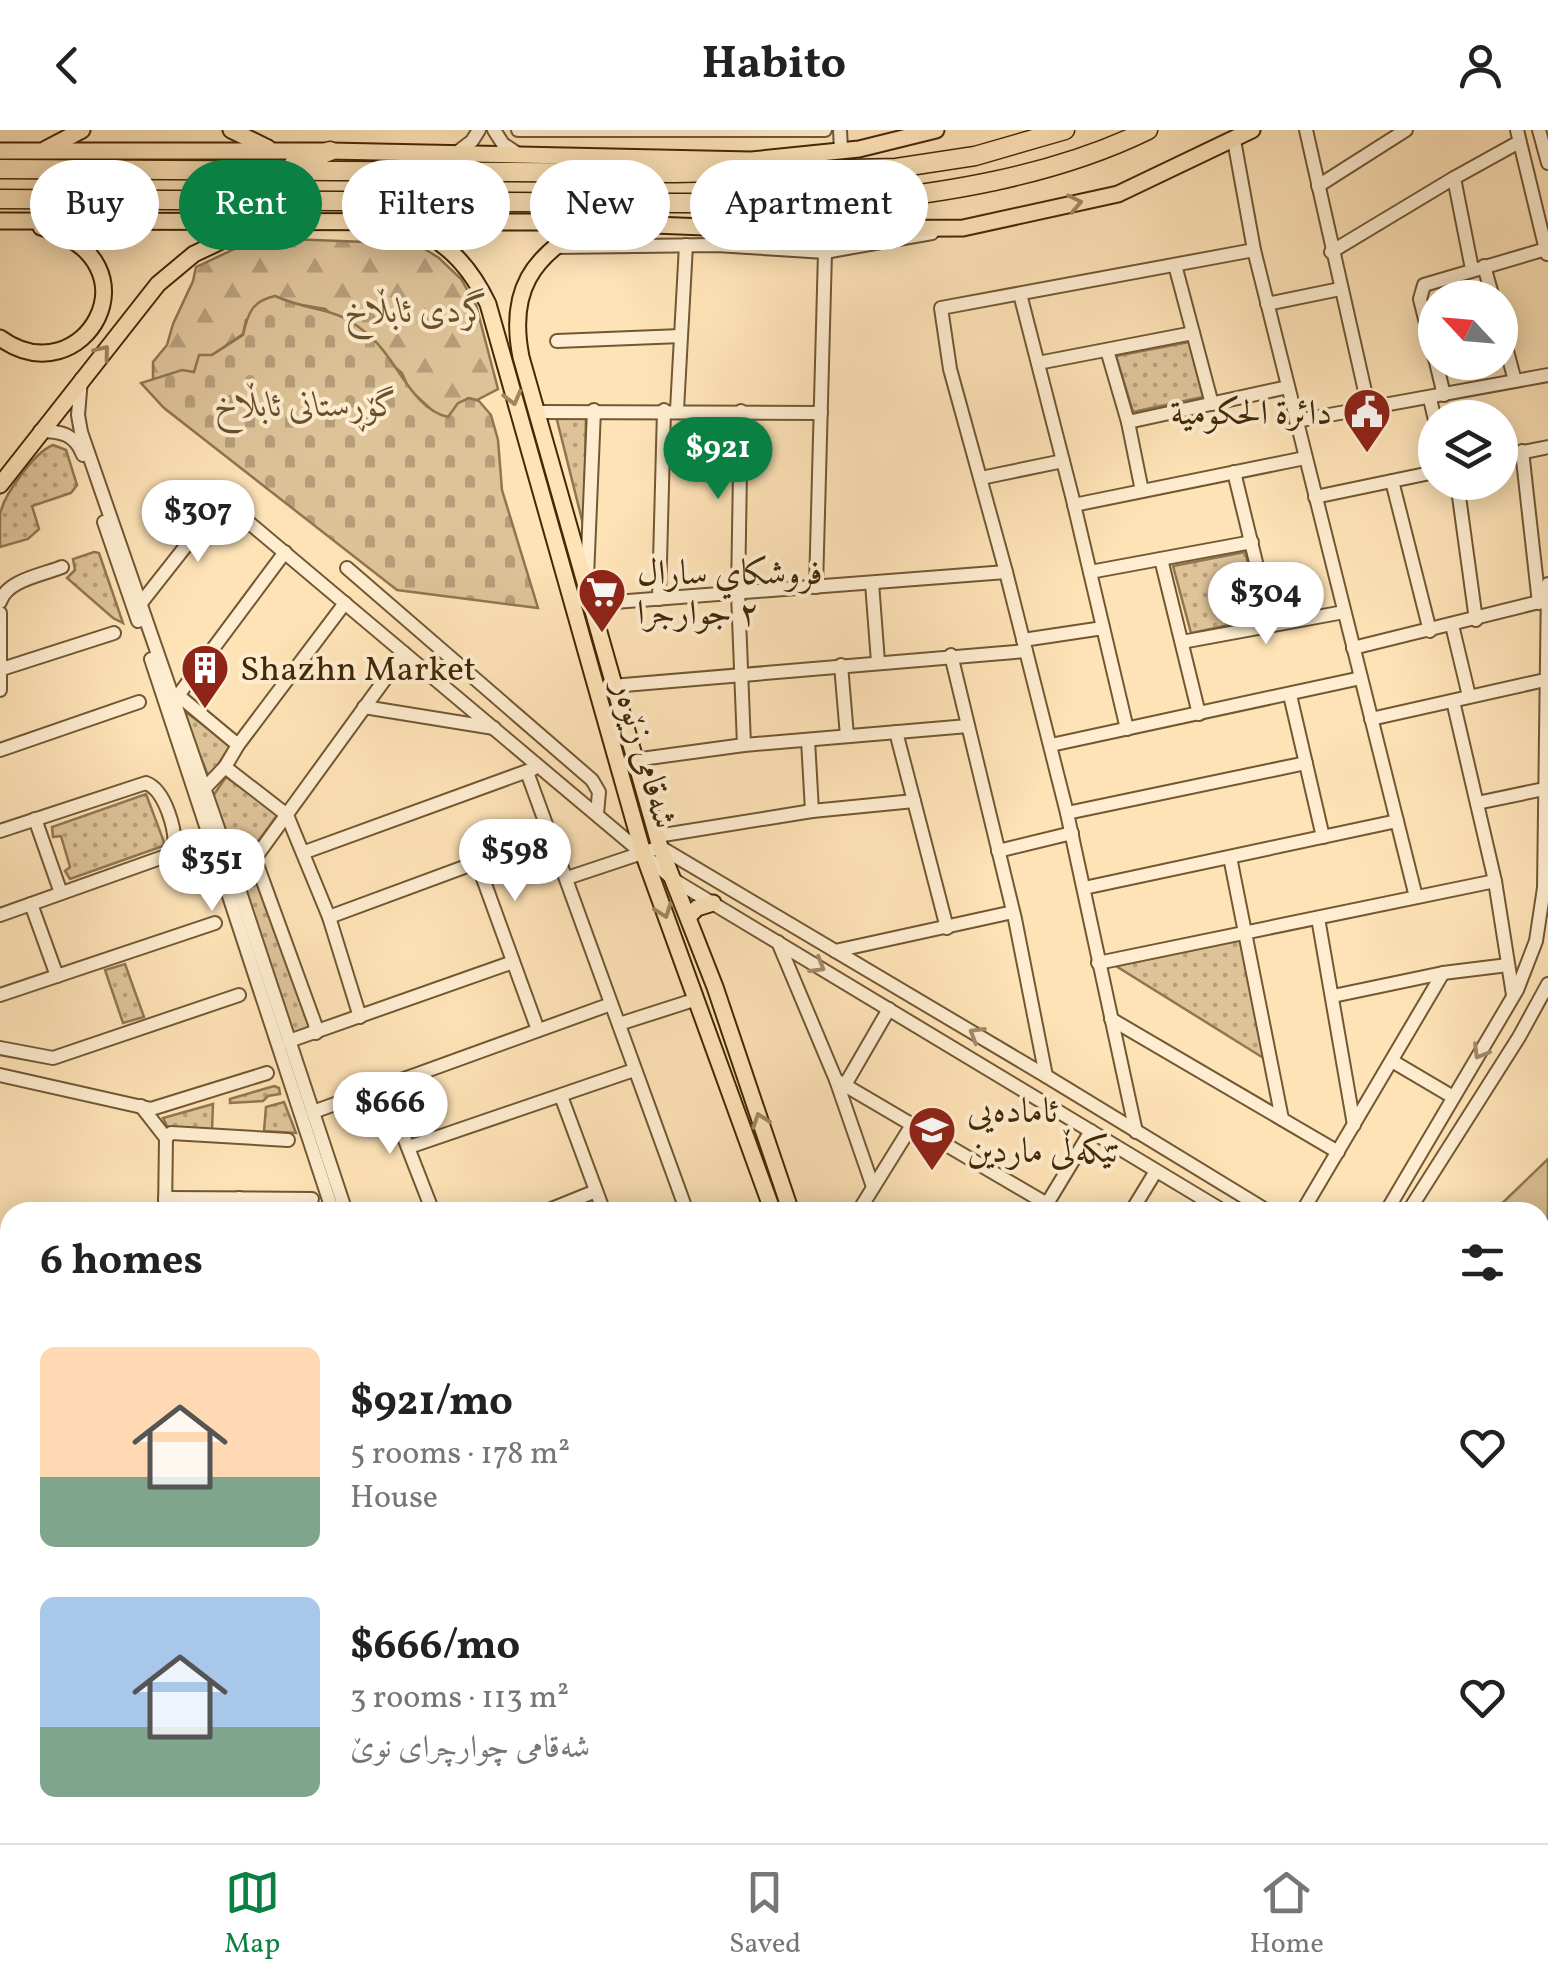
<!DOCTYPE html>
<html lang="en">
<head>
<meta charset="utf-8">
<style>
  :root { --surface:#fff; --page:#f2f2f2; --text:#222; --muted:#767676; --line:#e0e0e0; --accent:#0b8043 }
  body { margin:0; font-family:Vollkorn,Amiri,serif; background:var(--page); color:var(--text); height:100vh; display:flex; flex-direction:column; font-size:38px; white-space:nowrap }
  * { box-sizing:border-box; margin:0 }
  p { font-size:32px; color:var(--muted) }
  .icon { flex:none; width:55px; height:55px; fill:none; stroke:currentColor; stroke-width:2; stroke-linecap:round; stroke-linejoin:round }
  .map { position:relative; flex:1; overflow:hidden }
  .sheet { position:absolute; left:0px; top:1072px; width:1550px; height:642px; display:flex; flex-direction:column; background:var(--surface); border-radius:30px 30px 0 0; box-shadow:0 5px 25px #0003 }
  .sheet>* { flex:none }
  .hud { position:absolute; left:30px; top:30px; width:1000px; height:90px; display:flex; gap:20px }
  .needle { width:65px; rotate:296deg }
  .fabs { position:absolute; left:1418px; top:150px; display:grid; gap:20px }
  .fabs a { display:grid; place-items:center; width:100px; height:100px; border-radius:50%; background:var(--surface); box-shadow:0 5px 25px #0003; font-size:50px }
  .price { position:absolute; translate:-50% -85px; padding:0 22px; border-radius:35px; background:#fff; color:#222; font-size:32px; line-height:65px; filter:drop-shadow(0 2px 5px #0008) }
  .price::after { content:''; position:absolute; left:50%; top:60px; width:30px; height:22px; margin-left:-15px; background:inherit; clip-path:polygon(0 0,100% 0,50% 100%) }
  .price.current { background:var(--accent); color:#fff }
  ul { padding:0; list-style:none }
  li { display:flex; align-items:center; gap:30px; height:250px; padding:0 40px }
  li span { display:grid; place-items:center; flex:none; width:280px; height:200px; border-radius:15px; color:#555 }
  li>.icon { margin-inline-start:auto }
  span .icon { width:120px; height:120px; fill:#fffc; stroke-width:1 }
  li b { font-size:42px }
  h2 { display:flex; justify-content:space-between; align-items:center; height:120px; padding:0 40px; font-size:42px }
  .tag { padding:0 35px; border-radius:45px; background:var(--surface); box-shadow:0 5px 25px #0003; font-size:35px; line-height:90px }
  .tag.current { background:var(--accent); color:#fff }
  header { display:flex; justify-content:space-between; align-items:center; height:130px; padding:0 40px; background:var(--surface); font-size:45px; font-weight:700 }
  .tabs { display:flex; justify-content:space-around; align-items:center; height:140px; border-top:2px solid var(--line); background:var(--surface); font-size:28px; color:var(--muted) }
  .tabs a { display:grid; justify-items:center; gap:5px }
  .tabs .current { color:var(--accent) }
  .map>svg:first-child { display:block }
  .green { fill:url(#green-dots); stroke:#907650; stroke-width:2.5 }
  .forest { fill:url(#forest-firs); stroke:#907650; stroke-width:2.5 }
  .cemetery { fill:url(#cemetery-stones); stroke:#907650; stroke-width:2.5 }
  .pitch { fill:#dec399; stroke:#907650; stroke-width:2.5 }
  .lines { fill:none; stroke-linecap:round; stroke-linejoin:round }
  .minor-casing { stroke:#725733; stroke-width:16 }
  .major-casing { stroke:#432807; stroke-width:19 }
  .highway-casing { stroke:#432807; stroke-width:21 }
  .minor { stroke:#feedd0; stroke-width:12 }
  .major { stroke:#fee3b7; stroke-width:15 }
  .highway { stroke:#fee3b7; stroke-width:18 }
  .oneway { stroke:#a0865f }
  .oneway2 { stroke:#a08a6c }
  .labels { text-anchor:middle; stroke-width:8; stroke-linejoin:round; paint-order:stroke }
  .park-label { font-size:35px; font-style:italic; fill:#6a4f2c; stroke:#feedd0 }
  .poi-label { font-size:35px; fill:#432807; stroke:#feedd0; text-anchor:start }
  .street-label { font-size:35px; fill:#432807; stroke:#feedd0 }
</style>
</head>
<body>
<header><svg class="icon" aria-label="back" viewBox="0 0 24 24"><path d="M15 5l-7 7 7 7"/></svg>Habito<svg class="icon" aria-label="person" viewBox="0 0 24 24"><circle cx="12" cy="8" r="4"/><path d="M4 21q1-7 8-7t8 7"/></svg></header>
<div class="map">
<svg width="1548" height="1713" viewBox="0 0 1548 1713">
  <defs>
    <pattern id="green-dots" width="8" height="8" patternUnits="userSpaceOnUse" patternTransform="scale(2.5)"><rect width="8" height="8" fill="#dec399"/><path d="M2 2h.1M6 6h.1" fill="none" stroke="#b69e7b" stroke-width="1.8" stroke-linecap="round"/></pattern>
    <pattern id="forest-firs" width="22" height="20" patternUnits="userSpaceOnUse" patternTransform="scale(2.5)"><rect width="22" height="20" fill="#dec399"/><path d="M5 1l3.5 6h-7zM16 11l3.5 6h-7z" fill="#b69e7b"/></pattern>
    <pattern id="cemetery-stones" width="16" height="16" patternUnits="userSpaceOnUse" patternTransform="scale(2.5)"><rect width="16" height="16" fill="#dec399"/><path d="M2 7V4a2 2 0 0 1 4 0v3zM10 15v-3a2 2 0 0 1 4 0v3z" fill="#b69e7b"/></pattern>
  </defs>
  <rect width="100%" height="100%" fill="#fee3b7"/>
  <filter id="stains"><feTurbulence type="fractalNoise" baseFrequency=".002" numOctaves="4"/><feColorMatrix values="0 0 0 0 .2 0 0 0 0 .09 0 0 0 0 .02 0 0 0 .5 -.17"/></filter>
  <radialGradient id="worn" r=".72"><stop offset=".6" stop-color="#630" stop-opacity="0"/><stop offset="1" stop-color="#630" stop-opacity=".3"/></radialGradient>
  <g class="green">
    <polygon points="1189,212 1203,267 1133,282 1116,226"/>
    <polygon points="556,286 586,286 584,398"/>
    <path d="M53,315L66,320L77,355L71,363L32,376L39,399L28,409L0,417C0,407 0,395 0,385C3,365 35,322 53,315Z"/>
    <polygon points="94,422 99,423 123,493 113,488 67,448 75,440 73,429"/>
    <polygon points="1245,422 1263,488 1191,503 1173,436"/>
    <polygon points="187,583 231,615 209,648 185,588"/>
    <polygon points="226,647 278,684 237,740 213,666"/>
    <polygon points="146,664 164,712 163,716 70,749 65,741 70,737 61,706 53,707 52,697"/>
    <polygon points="255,742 311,898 293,903 243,759"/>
    <polygon points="1240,810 1265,929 1116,836"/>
    <polygon points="125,834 144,887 123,893 105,840"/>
    <polygon points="274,956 279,958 280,964 268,966 263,971 230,973 230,969"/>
    <polygon points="284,972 296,1003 264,1001 266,977"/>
    <polygon points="213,974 212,1000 168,998 163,988"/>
  </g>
  <polygon class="forest" points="289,109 417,114 439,128 461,149 476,175 498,259 477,270 468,268 448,287 436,284 409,259 402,243 325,179 290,173 246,190 243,204 212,225 194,242 153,249 153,232 167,215 173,194 193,151 196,137 249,112"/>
  <path class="cemetery" d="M275,166C318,185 335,173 374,210C398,233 414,280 448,287L458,273L469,268L479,271L491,285L498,310L502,360L538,478L397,460L164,278L141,253L182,240L194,242L199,225H212L243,205C248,183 252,171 275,166Z"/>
  <polygon class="pitch" points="1548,1029 1548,1206 1540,1215 1540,1082 1493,1082"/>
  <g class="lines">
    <g class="minor-casing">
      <g id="minor">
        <polyline points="494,0 503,14 518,24"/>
        <polyline points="518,0 825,0"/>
        <polyline points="840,0 841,20"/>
        <polyline points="1306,0 1369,279"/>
        <polyline points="1517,0 1547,124"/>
        <polyline points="1539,0 1548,33"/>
        <polyline points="1234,10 1254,120 1416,767"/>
        <polyline points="455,24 472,11 479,0"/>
        <polyline points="1454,48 1472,139"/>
        <polyline points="1318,56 1406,0"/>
        <polyline points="554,117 717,115 825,122 932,103"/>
        <polyline points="1331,122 1454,48 1519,12"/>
        <polyline points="1175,135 1212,274"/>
        <polyline points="1484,136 1493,168"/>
        <polyline points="1020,164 1072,366 1127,599"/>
        <polyline points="1267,174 1340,159"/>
        <polyline points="1500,195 1515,251"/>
        <polyline points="557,211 681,206"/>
        <polyline points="1107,220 1128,292 1288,257"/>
        <polyline points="1435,229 1420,169 1424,155 1546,119"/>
        <polyline points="1436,232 1444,265"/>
        <polyline points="1038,233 1193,203"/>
        <polyline points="81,249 78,285 81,302 237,753 346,1082"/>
        <polyline points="1430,269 1435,290"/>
        <polyline points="677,280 686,115"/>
        <polyline points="741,281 738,463 744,615"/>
        <polyline points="536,282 821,283"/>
        <polyline points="1296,291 1548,245"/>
        <polyline points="1128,292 1142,361"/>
        <path d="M40,301C61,301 75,304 83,325"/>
        <polyline points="1522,321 1539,473"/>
        <polyline points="1500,327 1548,317"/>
        <polyline points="1234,342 1271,494"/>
        <polyline points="981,348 1063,331"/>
        <polyline points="1392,351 1430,501"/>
        <polyline points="1457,352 1476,490"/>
        <polyline points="1315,367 1435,342"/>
        <polyline points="1074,375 1305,328"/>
        <polyline points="104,392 138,491"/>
        <polyline points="1161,429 1199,584"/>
        <polyline points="347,438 592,650 599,662 597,684"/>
        <polyline points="1090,442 1252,412"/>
        <polyline points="587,447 594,280"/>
        <polyline points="872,453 878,532"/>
        <polyline points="816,457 825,122"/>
        <polyline points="659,469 664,280"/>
        <path d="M0,472C7,450 42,445 62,437"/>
        <polyline points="141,473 222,370 674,750 1225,1082"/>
        <polyline points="589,474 1006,442"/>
        <polyline points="0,483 0,560"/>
        <polyline points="1452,495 1469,566"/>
        <polyline points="1023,510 1103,498"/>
        <polyline points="1182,512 1344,482"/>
        <polyline points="1353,518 1547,470"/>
        <polyline points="951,525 1015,789 1046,946"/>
        <polyline points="151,529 333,1082"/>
        <polyline points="841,535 847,606"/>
        <polyline points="2,539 114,503"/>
        <polyline points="612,556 1026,521"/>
        <polyline points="1290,565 1323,707"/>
        <polyline points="179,566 238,615"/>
        <polyline points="174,571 285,422"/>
        <polyline points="1453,571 1495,751 1513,865"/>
        <polyline points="364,577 494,598"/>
        <polyline points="1371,589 1545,550"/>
        <polyline points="896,602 947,798"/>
        <polyline points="808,610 812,681"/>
        <polyline points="1051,615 1361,548"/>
        <polyline points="0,620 139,572"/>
        <polyline points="634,630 744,615 968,596"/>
        <polyline points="225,637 287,685 329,787 360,887"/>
        <polyline points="527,642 687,1082"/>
        <polyline points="203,660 225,637 238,615 345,473"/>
        <polyline points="1477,673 1544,659"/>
        <polyline points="1067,683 1306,633"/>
        <polyline points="35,689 61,763"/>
        <path d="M0,701L146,653C165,660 177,701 174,720L166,726L0,785"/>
        <polyline points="657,706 812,681 914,671"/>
        <polyline points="998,721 1072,703"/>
        <polyline points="305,722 533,639"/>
        <polyline points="1230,727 1282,989"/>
        <polyline points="255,729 315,894 316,903"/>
        <polyline points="477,732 538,900"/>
        <polyline points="567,748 660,717 1046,946 1269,1082"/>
        <polyline points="237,753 404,523"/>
        <polyline points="1084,758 1397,691"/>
        <polyline points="31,774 57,846"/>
        <polyline points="329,787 551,705"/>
        <polyline points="1318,788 1354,995"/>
        <polyline points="778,812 836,950 873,1057"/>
        <polyline points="835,821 1013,782"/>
        <polyline points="1098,833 1495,751"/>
        <polyline points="0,865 215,793"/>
        <polyline points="1333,866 1443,843 1508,835"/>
        <polyline points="1111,889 1338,1022"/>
        <polyline points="619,894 697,869"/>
        <polyline points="289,911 513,832"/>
        <polyline points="0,918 53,928 239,865"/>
        <polyline points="1392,931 1453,967"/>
        <polyline points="0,945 151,979 267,943"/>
        <polyline points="836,950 1047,1074"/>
        <polyline points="845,955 889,879"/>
        <polyline points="384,956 433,1082"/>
        <polyline points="561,966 604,1082"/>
        <polyline points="141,976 166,1008"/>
        <polyline points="313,982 611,874"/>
        <polyline points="1136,1002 1067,683 1006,442 950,239 941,178 1254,120"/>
        <polyline points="409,1017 634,940"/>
        <polyline points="165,1068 312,1069"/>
        <polyline points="239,1068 243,1082"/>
        <polyline points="165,1082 166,1008 171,1003 288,1010"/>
        <polyline points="544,1082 596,1061"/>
        <polyline points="858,1082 912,995"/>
        <polyline points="1042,1082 1091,1001"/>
        <polyline points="1131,1082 1156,1041"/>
        <polyline points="1302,1082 1443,843"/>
        <polyline points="1386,1082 1517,860 1536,811 1544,758 1548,454"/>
        <polyline points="1408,1082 1519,907 1548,854"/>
        <polyline points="1540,1245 1548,1250"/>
        <polyline points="1540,1309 1548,1308"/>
        <polyline points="1540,1465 1548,1463"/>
        <polyline points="1540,1535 1548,1532"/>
        <polyline points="0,1575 10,1575"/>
        <polyline points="1540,1609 1548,1607"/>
        <polyline points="0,1650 10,1650"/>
        <polyline points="1540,1685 1548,1683"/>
        <polyline points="44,1705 44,1713"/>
        <polyline points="244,1705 247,1713"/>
        <polyline points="657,1705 663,1713"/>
        <polyline points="684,1705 689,1713"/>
        <polyline points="699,1705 703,1713"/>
        <polyline points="795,1705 800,1713"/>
        <polyline points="901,1705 903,1713"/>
        <polyline points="1036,1705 1039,1713"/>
        <polyline points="1394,1705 1395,1713"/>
        <polyline points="403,1713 416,1708 415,1705"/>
        <polyline points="478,1713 488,1705"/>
        <polyline points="617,1713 627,1705"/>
        <polyline points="848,1713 867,1705"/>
        <polyline points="1118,1713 1125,1705"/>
        <polyline points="1178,1713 1185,1705"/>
        <polyline points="1302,1713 1309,1705"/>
        <polyline points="1417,1713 1417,1705"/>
        <polyline points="1522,1713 1523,1705"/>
      </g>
    </g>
    <g class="major-casing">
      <g id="major">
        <polyline points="231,0 268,18"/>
        <polyline points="46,19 82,0"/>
        <polyline points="0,21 330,21 751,30 859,19 936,0"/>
        <polyline points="0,91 578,92 755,99 963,98 1118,64 1252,0"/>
        <path d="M588,95C532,126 508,161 521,227L660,717L715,857L791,1082"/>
        <path d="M409,97C447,110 471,138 488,174L643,723L773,1082"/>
        <path d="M0,208C83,268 163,131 41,97"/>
        <polyline points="0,355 158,154 194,124 251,97"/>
        <polyline points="688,787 697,778 713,773"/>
        <polyline points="964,1705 967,1713"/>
        <polyline points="981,1705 983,1713"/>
      </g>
    </g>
    <g class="highway-casing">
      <g id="highway">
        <polyline points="293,35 330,21"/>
        <polyline points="0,39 675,43 896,38 975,26 1065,0"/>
        <path d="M0,69L835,74C940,64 1052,47 1148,0"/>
      </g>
    </g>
    <use href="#minor" class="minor"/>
    <use href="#major" class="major"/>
    <use href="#highway" class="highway"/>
  </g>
  <defs><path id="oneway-chevron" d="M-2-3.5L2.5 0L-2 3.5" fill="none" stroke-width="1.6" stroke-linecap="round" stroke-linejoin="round" transform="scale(2.5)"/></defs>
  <g class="oneway">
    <use href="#oneway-chevron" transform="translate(1075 73) rotate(-12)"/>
    <use href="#oneway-chevron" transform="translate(103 222) rotate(-51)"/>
    <use href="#oneway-chevron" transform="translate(513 268) rotate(75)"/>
    <use href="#oneway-chevron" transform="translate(664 781) rotate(70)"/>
    <use href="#oneway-chevron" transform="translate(760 990) rotate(-109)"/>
  </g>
  <g class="oneway2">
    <use href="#oneway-chevron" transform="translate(818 836) rotate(31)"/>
    <use href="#oneway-chevron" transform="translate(976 904) rotate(-149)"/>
    <use href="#oneway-chevron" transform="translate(1480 922) rotate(121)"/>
  </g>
  <defs>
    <g id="civic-pin" transform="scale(2.5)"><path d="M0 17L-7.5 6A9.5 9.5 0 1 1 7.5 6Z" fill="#8f2418" stroke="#feedd0"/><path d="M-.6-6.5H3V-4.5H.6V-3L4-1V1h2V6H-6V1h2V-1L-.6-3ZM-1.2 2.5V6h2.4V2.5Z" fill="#fff"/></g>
    <g id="supermarket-pin" transform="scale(2.5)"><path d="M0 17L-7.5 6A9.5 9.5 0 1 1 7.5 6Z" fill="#8f2418" stroke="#feedd0"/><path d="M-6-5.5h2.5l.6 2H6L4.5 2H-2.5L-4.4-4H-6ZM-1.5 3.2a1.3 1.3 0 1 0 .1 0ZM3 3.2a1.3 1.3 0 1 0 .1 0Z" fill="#fff"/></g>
    <g id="building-pin" transform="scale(2.5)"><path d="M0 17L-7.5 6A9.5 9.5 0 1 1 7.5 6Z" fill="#8f2418" stroke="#feedd0"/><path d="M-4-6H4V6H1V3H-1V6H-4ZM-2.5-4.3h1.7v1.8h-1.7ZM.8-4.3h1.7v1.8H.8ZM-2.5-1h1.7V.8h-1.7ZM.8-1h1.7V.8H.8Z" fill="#fff"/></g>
    <g id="school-pin" transform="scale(2.5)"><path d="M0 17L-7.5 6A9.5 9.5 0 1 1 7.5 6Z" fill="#8f2418" stroke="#feedd0"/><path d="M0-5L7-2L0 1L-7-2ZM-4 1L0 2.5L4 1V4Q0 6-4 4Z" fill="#fff"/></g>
  </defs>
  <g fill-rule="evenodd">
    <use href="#civic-pin" x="1367" y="282"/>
    <use href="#supermarket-pin" x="602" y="462"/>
    <use href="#building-pin" x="205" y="538"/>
    <use href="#school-pin" x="932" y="1000"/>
  </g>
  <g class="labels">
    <g class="park-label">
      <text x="418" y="192">گردی ئابڵاخ</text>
      <text x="307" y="286">گۆڕستانی ئابڵاخ</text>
    </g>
    <g class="poi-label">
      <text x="1332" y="294" text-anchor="end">دائرة الحكومية</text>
      <text x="637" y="454">فروشكاي سارال<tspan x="637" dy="40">٢ جوارجرا</tspan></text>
      <text x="240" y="550">Shazhn Market</text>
      <text x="967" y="992">ئامادەیی<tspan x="967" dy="40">تێکەڵی ماردین</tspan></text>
    </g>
    <g class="street-label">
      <text transform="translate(646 624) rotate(74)" y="12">شەقامی زێوەر</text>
    </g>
  </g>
  <rect width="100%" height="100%" filter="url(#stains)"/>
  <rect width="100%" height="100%" fill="url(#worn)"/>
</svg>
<div class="fabs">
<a><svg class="needle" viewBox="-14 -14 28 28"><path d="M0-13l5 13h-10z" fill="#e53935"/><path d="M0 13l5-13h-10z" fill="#767676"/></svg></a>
<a><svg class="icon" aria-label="layers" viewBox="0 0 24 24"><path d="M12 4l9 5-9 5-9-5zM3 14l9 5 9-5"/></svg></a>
</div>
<b class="price current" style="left:718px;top:372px">$921</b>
<b class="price" style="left:198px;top:435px">$307</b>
<b class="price" style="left:1266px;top:517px">$304</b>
<b class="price" style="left:515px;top:774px">$598</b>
<b class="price" style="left:212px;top:784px">$351</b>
<b class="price" style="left:390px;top:1027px">$666</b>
<div class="hud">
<a class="tag">Buy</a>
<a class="tag current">Rent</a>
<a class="tag">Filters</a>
<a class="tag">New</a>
<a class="tag">Apartment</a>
</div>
<section class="sheet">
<h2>6 homes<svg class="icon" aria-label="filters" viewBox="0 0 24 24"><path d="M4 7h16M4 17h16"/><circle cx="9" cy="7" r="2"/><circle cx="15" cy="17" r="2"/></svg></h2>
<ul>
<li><span style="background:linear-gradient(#ffd9b3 65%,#7fa58c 0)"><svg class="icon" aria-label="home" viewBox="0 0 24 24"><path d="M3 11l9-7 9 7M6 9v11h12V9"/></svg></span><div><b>$921/mo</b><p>5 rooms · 178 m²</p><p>House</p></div><svg class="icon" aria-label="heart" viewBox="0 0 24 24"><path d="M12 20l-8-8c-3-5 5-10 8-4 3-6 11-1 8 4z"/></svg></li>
<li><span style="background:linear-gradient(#a9c7e8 65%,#7fa58c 0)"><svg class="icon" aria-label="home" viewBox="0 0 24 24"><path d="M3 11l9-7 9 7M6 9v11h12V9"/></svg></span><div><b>$666/mo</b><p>3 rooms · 113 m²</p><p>شەقامی چوارچرای نوێ</p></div><svg class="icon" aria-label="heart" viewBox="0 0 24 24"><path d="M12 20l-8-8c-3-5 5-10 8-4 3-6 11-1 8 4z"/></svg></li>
</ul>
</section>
</div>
<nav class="tabs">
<a class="current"><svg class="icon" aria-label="map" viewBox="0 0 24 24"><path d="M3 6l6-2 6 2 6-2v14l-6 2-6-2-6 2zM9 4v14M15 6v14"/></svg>Map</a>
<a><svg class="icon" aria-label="saved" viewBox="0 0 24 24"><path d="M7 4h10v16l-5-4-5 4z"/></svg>Saved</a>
<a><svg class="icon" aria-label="home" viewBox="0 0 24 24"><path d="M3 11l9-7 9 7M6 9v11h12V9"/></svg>Home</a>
</nav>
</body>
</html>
